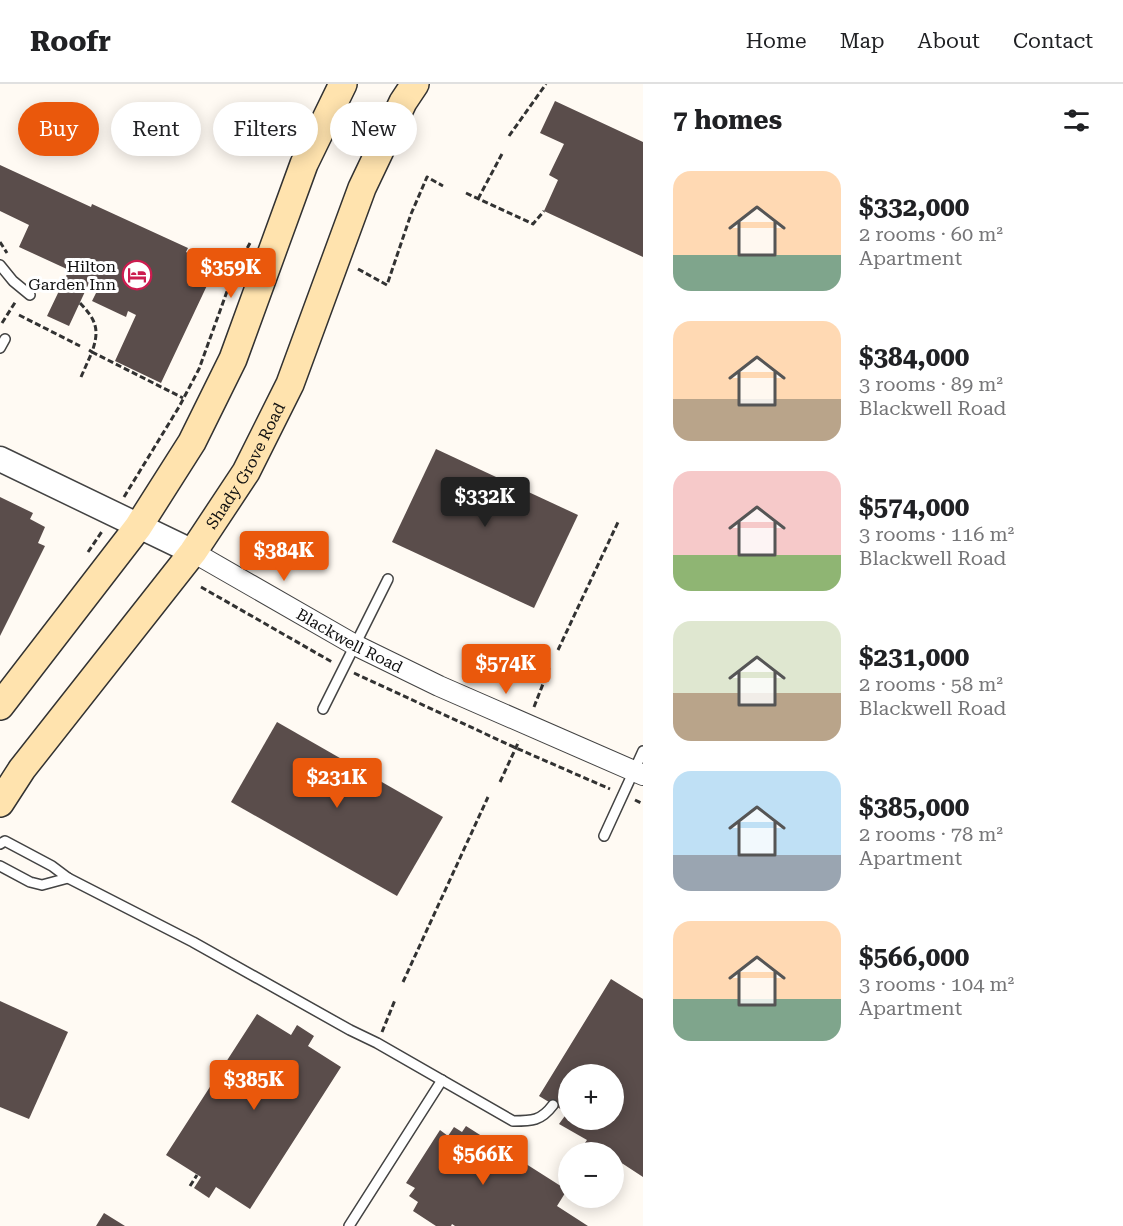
<!DOCTYPE html>
<html lang="en">
<head>
<meta charset="utf-8">
<style>
  :root { --surface:#fff; --page:#f6f6f6; --text:#202124; --muted:#757577; --line:#e0e0e0; --accent:#ea580c }
  body { margin:0; font-family:"Roboto Serif",serif; background:var(--page); color:var(--text); height:100vh; display:flex; flex-direction:column; font-size:22px; white-space:nowrap }
  * { box-sizing:border-box; margin:0 }
  p { font-size:20px; color:var(--muted) }
  .icon { flex:none; width:33px; height:33px; fill:none; stroke:currentColor; stroke-width:2; stroke-linecap:round; stroke-linejoin:round }
  .map { position:relative; flex:1; overflow:hidden }
  .drawer { display:flex; flex-direction:column; background:var(--surface); width:480px }
  .drawer>* { flex:none }
  .top-card { position:absolute; left:18px; top:18px; width:534px; height:54px; display:flex; gap:12px }
  .tools { position:absolute; left:558px; top:980px; display:grid; gap:12px }
  .tools a { display:grid; place-items:center; width:66px; height:66px; border-radius:50%; background:var(--surface); box-shadow:0 3px 15px #0003; font-size:30px }
  .price { position:absolute; translate:-50% -51px; padding:0 14px; border-radius:6px; background:var(--accent); color:#fff; font-size:20px; line-height:39px; filter:drop-shadow(0 2px 3px #0008) }
  .price::after { content:''; position:absolute; left:50%; top:36px; width:18px; height:14px; margin-left:-9px; background:inherit; clip-path:polygon(0 0,100% 0,50% 100%) }
  .price.on { background:#222; color:#fff }
  ul { padding:0; list-style:none }
  li { display:flex; align-items:center; gap:18px; height:150px; padding:0 30px }
  li span { display:grid; place-items:center; flex:none; width:168px; height:120px; border-radius:18px; color:#555 }
  li>.icon { margin-inline-start:auto }
  span .icon { width:72px; height:72px; fill:#fffc; stroke-width:1 }
  li b { font-size:26px }
  h2 { display:flex; justify-content:space-between; align-items:center; height:72px; padding:0 30px; font-size:26px }
  .tag { padding:0 21px; border-radius:27px; background:var(--surface); box-shadow:0 3px 15px #0003; font-size:21px; line-height:54px }
  .tag.on { background:var(--accent); color:#fff }
  header { display:flex; align-items:center; gap:36px; box-sizing:border-box; height:84px; padding:0 30px; background:var(--surface); border-bottom:2px solid var(--line) }
  header strong { font-size:28px }
  nav { display:flex; gap:33px; margin-inline-start:auto; font-size:21px }
  main { display:flex; flex:1; min-height:0 }
  .map>svg:first-child { display:block }
  .building { fill:#5a4d4b; fill-rule:evenodd }
  .lines { fill:none; stroke-linecap:round; stroke-linejoin:round }
  .service-casing { stroke:#434343; stroke-width:12 }
  .minor-casing { stroke:#434343; stroke-width:22 }
  .tertiary-casing { stroke:#434343; stroke-width:27 }
  .secondary-casing { stroke:#323232; stroke-width:30 }
  .path { stroke:#323232; stroke-width:3; stroke-dasharray:6 3; stroke-linecap:butt }
  .service { stroke:#fff; stroke-width:9 }
  .minor { stroke:#fff; stroke-width:20 }
  .tertiary { stroke:#fff; stroke-width:24 }
  .secondary { stroke:#ffe3ae; stroke-width:27 }
  .labels { text-anchor:middle; stroke-width:6; stroke-linejoin:round; paint-order:stroke }
  .poi-label { font-size:16px; fill:#101010; stroke:#fff; text-anchor:end }
  .street-label { font-size:16px; fill:#101010; stroke:#fff }
</style>
</head>
<body>
<header>
<strong>Roofr</strong>
<nav><a>Home</a><a>Map</a><a>About</a><a>Contact</a></nav>
</header>
<main>
<div class="map">
<svg width="643" height="1142" viewBox="0 0 643 1142">
  <rect width="100%" height="100%" fill="#fffaf3"/>
  <g class="building">
    <polygon points="555,17 643,58 643,173 544,127 558,96 549,91 564,60 540,49"/>
    <polygon points="0,81 91,123 92,120 188,164 186,168 208,179 203,189 211,193 161,299 115,277 136,231 128,227 126,233 92,217 99,203 89,199 69,242 47,232 69,186 19,163 29,141 0,127"/>
    <polygon points="436,365 578,431 534,524 392,458"/>
    <polygon points="0,413 33,429 30,435 45,443 38,459 45,462 0,552"/>
    <polygon points="277,638 443,733 397,812 231,718"/>
    <path d="M611,895L643,915V1093L614,1074V1068H605L593,1060L589,1067L582,1063L587,1056L559,1040L567,1029L539,1012ZM568,990H614V1035H568Z"/>
    <polygon points="0,917 68,948 29,1035 0,1023"/>
    <polygon points="257,930 291,951 297,941 314,952 308,962 341,983 250,1125 216,1103 209,1114 194,1104 201,1093 166,1071"/>
    <polygon points="466,1042 567,1106 557,1122 588,1142 455,1142 452,1140 451,1142 436,1142 413,1127 418,1118 409,1112 415,1104 406,1099 440,1046 448,1052 454,1043 462,1048"/>
    <polygon points="104,1129 125,1142 96,1142"/>
  </g>
  <g class="lines">
    <g class="service-casing">
      <g id="service">
        <polyline points="0,181 13,197 30,211"/>
        <polyline points="0,264 5,255"/>
        <polyline points="323,625 388,495"/>
        <polyline points="604,752 643,667"/>
        <path d="M0,760L5,757L52,782L68,794L193,858L350,946L377,959L513,1037C532,1037 541,1037 553,1021"/>
        <polyline points="0,782 30,798 42,801 68,794"/>
        <polyline points="349,1142 442,996"/>
      </g>
    </g>
    <g class="minor-casing">
      <g id="minor">
        <path id="s1" d="M193,468L355,561L439,602L643,691"/>
      </g>
    </g>
    <g class="tertiary-casing">
      <polyline id="tertiary" points="0,375 193,468"/>
    </g>
    <g class="secondary-casing">
      <g id="secondary">
        <polyline points="0,622 138,443 192,358 233,275 304,80 343,0"/>
        <path id="s2" d="M0,719L22,685L193,468L246,388L290,300L362,104L403,18L415,0"/>
      </g>
    </g>
    <g class="path">
      <polyline points="509,52 546,0"/>
      <polyline points="466,109 533,140 544,127"/>
      <polyline points="478,115 503,68"/>
      <polyline points="0,158 7,169"/>
      <polyline points="201,172 234,188"/>
      <polyline points="358,185 387,201 411,130 427,93 443,102"/>
      <polyline points="38,201 60,205"/>
      <path d="M80,219C96,236 100,245 92,268L89,266"/>
      <polyline points="19,231 80,262"/>
      <polyline points="2,239 16,217"/>
      <polyline points="81,293 92,268 183,314"/>
      <polyline points="124,413 179,323 199,285 234,188 250,159"/>
      <polyline points="88,468 103,446"/>
      <polyline points="201,503 332,578"/>
      <polyline points="558,566 619,436"/>
      <polyline points="354,589 516,664 610,705"/>
      <polyline points="534,623 550,582"/>
      <polyline points="500,698 519,657"/>
      <polyline points="635,716 643,720"/>
      <polyline points="403,898 488,713"/>
      <polyline points="382,948 395,916"/>
      <polyline points="190,1102 197,1091"/>
    </g>
    <use href="#service" class="service"/>
    <use href="#minor" class="minor"/>
    <use href="#tertiary" class="tertiary"/>
    <use href="#secondary" class="secondary"/>
  </g>
  <defs>
    <g id="hotel-ring" transform="scale(1.5)"><circle r="9.5" fill="#fff" stroke="#cc1c4f" stroke-width="1.5"/><path d="M-6-4.5h1.5V1H6V5H4.5V3h-9V5H-6ZM-4 0a1.8 1.8 0 1 1 3.6 0ZM.5 0V-2.5h3Q6-2.5 6 0Z" fill="#cc1c4f"/></g>
  </defs>
  <g fill-rule="evenodd">
    <use href="#hotel-ring" x="137" y="191"/>
  </g>
  <g class="labels">
    <g class="poi-label">
      <text x="116" y="188">Hilton<tspan x="116" dy="18">Garden Inn</tspan></text>
    </g>
    <g class="street-label">
      <text dy="6" stroke="none"><textPath href="#s2" startOffset="418">Shady Grove Road</textPath></text>
      <text dy="6" stroke="none"><textPath href="#s1" startOffset="180">Blackwell Road</textPath></text>
    </g>
  </g>
</svg>
<div class="tools">
<a>+</a>
<a>−</a>
</div>
<b class="price" style="left:231px;top:215px">$359K</b>
<b class="price on" style="left:485px;top:444px">$332K</b>
<b class="price" style="left:284px;top:498px">$384K</b>
<b class="price" style="left:506px;top:611px">$574K</b>
<b class="price" style="left:337px;top:725px">$231K</b>
<b class="price" style="left:254px;top:1027px">$385K</b>
<b class="price" style="left:483px;top:1102px">$566K</b>
<div class="top-card">
<a class="tag on">Buy</a>
<a class="tag">Rent</a>
<a class="tag">Filters</a>
<a class="tag">New</a>
</div>
</div>
<section class="drawer">
<h2>7 homes<svg class="icon" aria-label="filters" viewBox="0 0 24 24"><path d="M4 7h16M4 17h16"/><circle cx="9" cy="7" r="2"/><circle cx="15" cy="17" r="2"/></svg></h2>
<ul>
<li><span style="background:linear-gradient(#ffd9b3 70%,#7fa58c 0)"><svg class="icon" aria-label="home" viewBox="0 0 24 24"><path d="M3 11l9-7 9 7M6 9v11h12V9"/></svg></span><div><b>$332,000</b><p>2 rooms · 60 m²</p><p>Apartment</p></div></li>
<li><span style="background:linear-gradient(#ffd9b3 65%,#b9a48a 0)"><svg class="icon" aria-label="home" viewBox="0 0 24 24"><path d="M3 11l9-7 9 7M6 9v11h12V9"/></svg></span><div><b>$384,000</b><p>3 rooms · 89 m²</p><p>Blackwell Road</p></div></li>
<li><span style="background:linear-gradient(#f6c9c9 70%,#8fb573 0)"><svg class="icon" aria-label="home" viewBox="0 0 24 24"><path d="M3 11l9-7 9 7M6 9v11h12V9"/></svg></span><div><b>$574,000</b><p>3 rooms · 116 m²</p><p>Blackwell Road</p></div></li>
<li><span style="background:linear-gradient(#dfe7d0 60%,#b9a48a 0)"><svg class="icon" aria-label="home" viewBox="0 0 24 24"><path d="M3 11l9-7 9 7M6 9v11h12V9"/></svg></span><div><b>$231,000</b><p>2 rooms · 58 m²</p><p>Blackwell Road</p></div></li>
<li><span style="background:linear-gradient(#bfe0f5 70%,#9aa5b1 0)"><svg class="icon" aria-label="home" viewBox="0 0 24 24"><path d="M3 11l9-7 9 7M6 9v11h12V9"/></svg></span><div><b>$385,000</b><p>2 rooms · 78 m²</p><p>Apartment</p></div></li>
<li><span style="background:linear-gradient(#ffd9b3 65%,#7fa58c 0)"><svg class="icon" aria-label="home" viewBox="0 0 24 24"><path d="M3 11l9-7 9 7M6 9v11h12V9"/></svg></span><div><b>$566,000</b><p>3 rooms · 104 m²</p><p>Apartment</p></div></li>
</ul>
</section>
</main>
</body>
</html>
